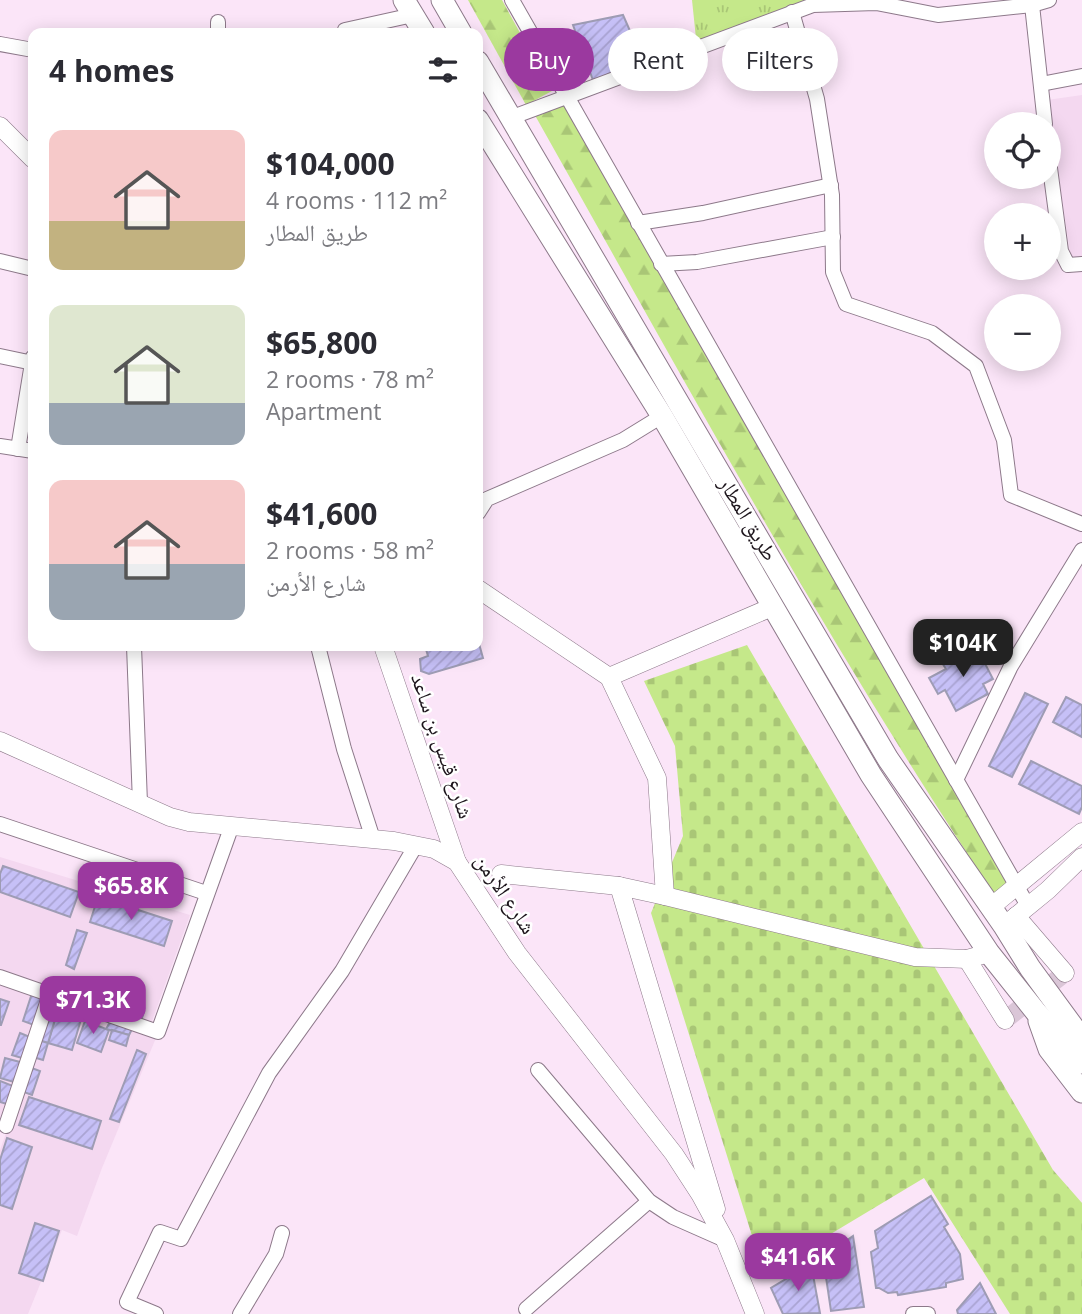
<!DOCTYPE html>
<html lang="en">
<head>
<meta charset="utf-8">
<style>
  :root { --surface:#fff; --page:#f2f2f3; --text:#2b2b33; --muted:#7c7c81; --accent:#9b399f }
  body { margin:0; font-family:"Open Sans","Noto Naskh Arabic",sans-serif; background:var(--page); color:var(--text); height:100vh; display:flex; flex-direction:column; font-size:26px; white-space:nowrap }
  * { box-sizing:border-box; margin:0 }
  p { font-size:23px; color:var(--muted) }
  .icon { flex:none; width:38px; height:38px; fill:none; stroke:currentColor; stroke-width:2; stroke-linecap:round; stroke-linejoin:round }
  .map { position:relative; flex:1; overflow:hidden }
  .drawer { position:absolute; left:28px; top:28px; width:455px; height:623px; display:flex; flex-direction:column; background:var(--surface); border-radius:14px; box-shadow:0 4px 18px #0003 }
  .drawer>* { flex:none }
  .guide { position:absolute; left:504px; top:28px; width:472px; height:63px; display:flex; gap:14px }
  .controls { position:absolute; left:984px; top:112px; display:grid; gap:14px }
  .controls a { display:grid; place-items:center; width:77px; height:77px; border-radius:50%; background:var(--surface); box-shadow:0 4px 18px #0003; font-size:35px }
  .price { position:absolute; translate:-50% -60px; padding:0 16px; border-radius:14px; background:var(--accent); color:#fff; font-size:23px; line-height:46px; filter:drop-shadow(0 2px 4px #0008) }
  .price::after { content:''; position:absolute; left:50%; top:42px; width:21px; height:16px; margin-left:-10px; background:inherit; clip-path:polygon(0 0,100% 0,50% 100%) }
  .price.on { background:#222; color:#fff }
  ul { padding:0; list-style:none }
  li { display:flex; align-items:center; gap:21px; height:175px; padding:0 21px }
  li span { display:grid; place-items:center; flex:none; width:196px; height:140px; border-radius:14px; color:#555 }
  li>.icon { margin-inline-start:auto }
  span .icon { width:84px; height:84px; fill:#fffc; stroke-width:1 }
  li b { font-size:30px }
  h2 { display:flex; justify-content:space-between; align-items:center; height:84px; padding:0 21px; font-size:30px }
  .chip { padding:0 24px; border-radius:32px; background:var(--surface); box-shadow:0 4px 18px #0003; font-size:24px; line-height:63px }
  .chip.on { background:var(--accent); color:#fff }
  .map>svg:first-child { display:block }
  .built { fill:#f4d8f0 }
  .forest { fill:url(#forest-firs) }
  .cemetery { fill:url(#cemetery-stones) }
  .park { fill:url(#park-tufts) }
  .building { fill:url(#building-hatch); stroke:#9e9cb4; stroke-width:2 }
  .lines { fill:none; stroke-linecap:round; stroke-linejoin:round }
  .major-tunnel { stroke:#dac6d7; stroke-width:18; stroke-dasharray:18 9; stroke-linecap:butt }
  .minor-casing { stroke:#8d798a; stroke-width:16 }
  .major-casing { stroke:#8d798a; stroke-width:19 }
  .highway-casing { stroke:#8d798a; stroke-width:23 }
  .minor { stroke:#fff; stroke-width:14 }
  .major { stroke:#fff; stroke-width:18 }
  .highway { stroke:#fff; stroke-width:21 }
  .labels { text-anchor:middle; stroke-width:5; stroke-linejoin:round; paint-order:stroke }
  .street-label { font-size:21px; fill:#1d151c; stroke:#fff }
</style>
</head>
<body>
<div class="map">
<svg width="1082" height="1314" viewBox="0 0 1082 1314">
  <defs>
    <pattern id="forest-firs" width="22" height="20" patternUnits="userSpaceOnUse" patternTransform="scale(1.75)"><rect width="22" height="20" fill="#c5e88a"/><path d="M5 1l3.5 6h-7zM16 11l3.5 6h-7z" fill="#a9c676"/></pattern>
    <pattern id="cemetery-stones" width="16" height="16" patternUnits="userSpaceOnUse" patternTransform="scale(1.75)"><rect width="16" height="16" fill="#c5e88a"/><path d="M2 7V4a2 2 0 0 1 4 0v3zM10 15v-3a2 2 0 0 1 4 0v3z" fill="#a9c676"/></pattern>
    <pattern id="park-tufts" width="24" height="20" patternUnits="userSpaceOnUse" patternTransform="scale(1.75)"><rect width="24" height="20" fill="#c5e88a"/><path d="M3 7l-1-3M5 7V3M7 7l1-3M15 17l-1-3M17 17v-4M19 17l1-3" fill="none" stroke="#a9c676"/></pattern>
    <pattern id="building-hatch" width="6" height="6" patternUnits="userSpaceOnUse" patternTransform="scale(1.75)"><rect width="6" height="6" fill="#c6c0f7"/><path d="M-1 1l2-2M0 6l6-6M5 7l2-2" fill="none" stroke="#aaa4d3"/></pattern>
  </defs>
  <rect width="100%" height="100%" fill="#fbe5f8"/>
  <g class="built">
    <polygon points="1082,95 1082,257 1071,258 1047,100"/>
    <polygon points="0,857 190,915 151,1024 0,972"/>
    <polygon points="0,978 45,994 0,1127"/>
    <polygon points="50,1000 156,1038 102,1168 77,1236 62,1230 28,1314 0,1314 0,1150 33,1057"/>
  </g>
  <g class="forest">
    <polygon points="468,0 502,0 552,91 526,105"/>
    <path d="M566,97L1016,885L998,900C828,646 682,376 532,110Z"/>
  </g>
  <polygon class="cemetery" points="747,645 1053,1170 1082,1203 1082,1314 1010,1314 924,1178 764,1274 651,913 683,836 675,746 644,681"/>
  <polygon class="park" points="692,0 812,0 697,48"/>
  <g class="building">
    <polygon points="623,15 630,31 644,30 656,61 594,83 573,25"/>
    <polygon points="478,640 483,658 429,674 421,671 420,659 428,656 425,646 478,646"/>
    <polygon points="963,649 967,656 978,650 993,679 983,684 988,694 956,711 945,690 938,694 929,678 946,669 941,661"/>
    <polygon points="1025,693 1048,704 1012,777 989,766"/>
    <polygon points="1066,697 1082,705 1082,737 1053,722"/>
    <polygon points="1031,761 1082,786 1082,807 1079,814 1019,784"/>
    <polygon points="3,866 79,892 70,917 0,892 0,874"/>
    <polygon points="98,897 172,921 164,946 90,922"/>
    <polygon points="77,930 87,933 74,969 66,965"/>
    <polygon points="65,978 75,982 71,993 60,989"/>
    <polygon points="84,985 98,991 94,999 81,994"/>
    <polygon points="33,990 45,994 34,1025 23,1021"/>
    <polygon points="0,999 9,1002 1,1025 0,1025"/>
    <polygon points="132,1006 144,1011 142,1018 129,1013"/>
    <polygon points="58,1009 82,1016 72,1050 48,1043"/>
    <polygon points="46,1013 56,1016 48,1043 38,1040"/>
    <polygon points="85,1021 109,1030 101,1052 77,1043"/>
    <polygon points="110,1022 132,1029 129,1035 106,1029"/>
    <polygon points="112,1030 129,1035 126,1046 109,1040"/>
    <polygon points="20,1033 30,1037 22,1058 12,1055"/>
    <polygon points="38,1040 48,1043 43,1060 33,1057"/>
    <polygon points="137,1050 146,1054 119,1122 110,1119"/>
    <polygon points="5,1058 20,1062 14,1082 0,1078"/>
    <polygon points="29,1067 40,1071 32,1095 21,1091"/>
    <polygon points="0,1081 13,1086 7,1104 0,1102"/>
    <polygon points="29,1097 101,1121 92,1149 19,1125"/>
    <polygon points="7,1138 32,1147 12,1209 0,1205 0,1160"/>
    <polygon points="931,1196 948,1224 944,1227 960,1254 963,1279 946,1283 946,1287 898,1295 897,1292 888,1293 879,1288 876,1288 871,1252 878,1248 875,1231"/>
    <polygon points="35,1223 59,1231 43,1281 19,1273"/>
    <polygon points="853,1236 864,1307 831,1311 823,1257"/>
    <polygon points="811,1264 820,1313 783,1314 771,1288"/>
    <polygon points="980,1283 996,1314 958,1314 957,1310"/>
  </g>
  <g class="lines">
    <polyline class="major-tunnel" points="1005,1020 1065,973"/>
    <g class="minor-casing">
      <g id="minor">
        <polyline points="512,0 1028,906"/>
        <polyline points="1032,5 1045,124"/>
        <polyline points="792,12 817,99 832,195 833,272 846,304 932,333 976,366 1004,440 1011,495 1082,524"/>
        <polyline points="218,33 218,22"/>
        <polyline points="345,33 345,30 413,15"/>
        <polyline points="0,44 33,50"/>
        <polyline points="1041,84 1082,76"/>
        <polyline points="510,118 813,5 876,3 938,15 1032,5 1049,0"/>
        <polyline points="1048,153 1061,251 1068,265 1082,264"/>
        <polyline points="638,223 703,213 831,185"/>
        <polyline points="0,261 33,269"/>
        <polyline points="661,264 697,262 833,237"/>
        <polyline points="0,356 33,363"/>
        <polyline points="0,446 33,451"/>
        <polyline points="18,449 33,357"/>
        <polyline points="478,513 487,499 623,440 662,416"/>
        <polyline points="134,646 140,803"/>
        <polyline points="318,646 344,749 373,839"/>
        <polyline points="956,780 1011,666 1082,550"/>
        <polyline points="0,824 206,893"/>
        <polyline points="0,977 158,1032 231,828"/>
        <polyline points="538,1070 649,1201 673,1217 725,1240"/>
        <polyline points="6,1126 50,994"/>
        <polyline points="526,1309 649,1201"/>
        <polyline points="156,1314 127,1302 160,1232 181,1239 269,1073 342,971 416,845"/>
        <polyline points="240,1314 276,1254 282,1233"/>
        <polyline points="913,1314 928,1314"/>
      </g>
    </g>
    <g class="major-casing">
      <g id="major">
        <polyline points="0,126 33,159"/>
        <polyline points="478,589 609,677 657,778 665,896 619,886 716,1209"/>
        <polyline points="383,646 457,862"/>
        <polyline points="609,677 772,607"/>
        <polyline points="0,741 170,817 189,822 394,841 434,849 457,862 517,953 674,1154 700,1194 725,1240 755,1314"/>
        <polyline points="501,874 619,886"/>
        <polyline points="665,896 915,957 967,959 989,953"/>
        <polyline points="991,907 1082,832"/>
        <polyline points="1016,916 1065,973"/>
        <polyline points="1004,926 1048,890 1082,857"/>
        <polyline points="967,959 1005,1020"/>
      </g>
    </g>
    <g class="highway-casing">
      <g id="highway">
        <polyline points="404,0 424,33"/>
        <polyline points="442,0 461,33"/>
        <polyline points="478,62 888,759 1004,926 1030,968 1082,1039"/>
        <polyline points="478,120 662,416 871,775 989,953 1036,1012 1082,1063"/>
        <polyline points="1039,1021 1049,1049 1082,1092"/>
      </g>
    </g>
    <use href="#minor" class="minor"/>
    <use href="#major" class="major"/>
    <use href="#highway" class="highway"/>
  </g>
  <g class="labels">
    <g class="street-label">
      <text transform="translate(748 519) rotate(59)" y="7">طريق المطار</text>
      <text transform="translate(442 746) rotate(71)" y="7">شارع قيس بن ساعد</text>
      <text transform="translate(505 894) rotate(56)" y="7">شارع الأرمن</text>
    </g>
  </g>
</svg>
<div class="controls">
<a><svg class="icon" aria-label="locate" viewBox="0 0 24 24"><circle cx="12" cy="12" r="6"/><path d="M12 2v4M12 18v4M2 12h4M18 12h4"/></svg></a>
<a>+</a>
<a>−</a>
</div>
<b class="price on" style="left:963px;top:679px">$104K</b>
<b class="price" style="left:131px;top:922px">$65.8K</b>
<b class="price" style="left:93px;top:1036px">$71.3K</b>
<b class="price" style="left:798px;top:1293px">$41.6K</b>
<div class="guide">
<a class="chip on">Buy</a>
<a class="chip">Rent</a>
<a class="chip">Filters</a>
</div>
<section class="drawer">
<h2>4 homes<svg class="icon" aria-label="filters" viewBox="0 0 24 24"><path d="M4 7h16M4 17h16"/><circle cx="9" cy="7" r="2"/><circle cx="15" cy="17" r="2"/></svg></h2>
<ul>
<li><span style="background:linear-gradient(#f6c9c9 65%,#c2b280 0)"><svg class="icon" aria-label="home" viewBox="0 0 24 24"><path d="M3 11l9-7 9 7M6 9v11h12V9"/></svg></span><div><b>$104,000</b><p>4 rooms · 112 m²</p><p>طريق المطار</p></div></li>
<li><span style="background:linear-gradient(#dfe7d0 70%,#9aa5b1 0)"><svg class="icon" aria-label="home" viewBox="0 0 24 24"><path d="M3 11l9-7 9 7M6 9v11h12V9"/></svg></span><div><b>$65,800</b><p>2 rooms · 78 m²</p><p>Apartment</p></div></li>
<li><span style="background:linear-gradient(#f6c9c9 60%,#9aa5b1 0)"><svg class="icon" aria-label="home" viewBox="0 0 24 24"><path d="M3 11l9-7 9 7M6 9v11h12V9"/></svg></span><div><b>$41,600</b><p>2 rooms · 58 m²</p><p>شارع الأرمن</p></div></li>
</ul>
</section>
</div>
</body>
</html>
